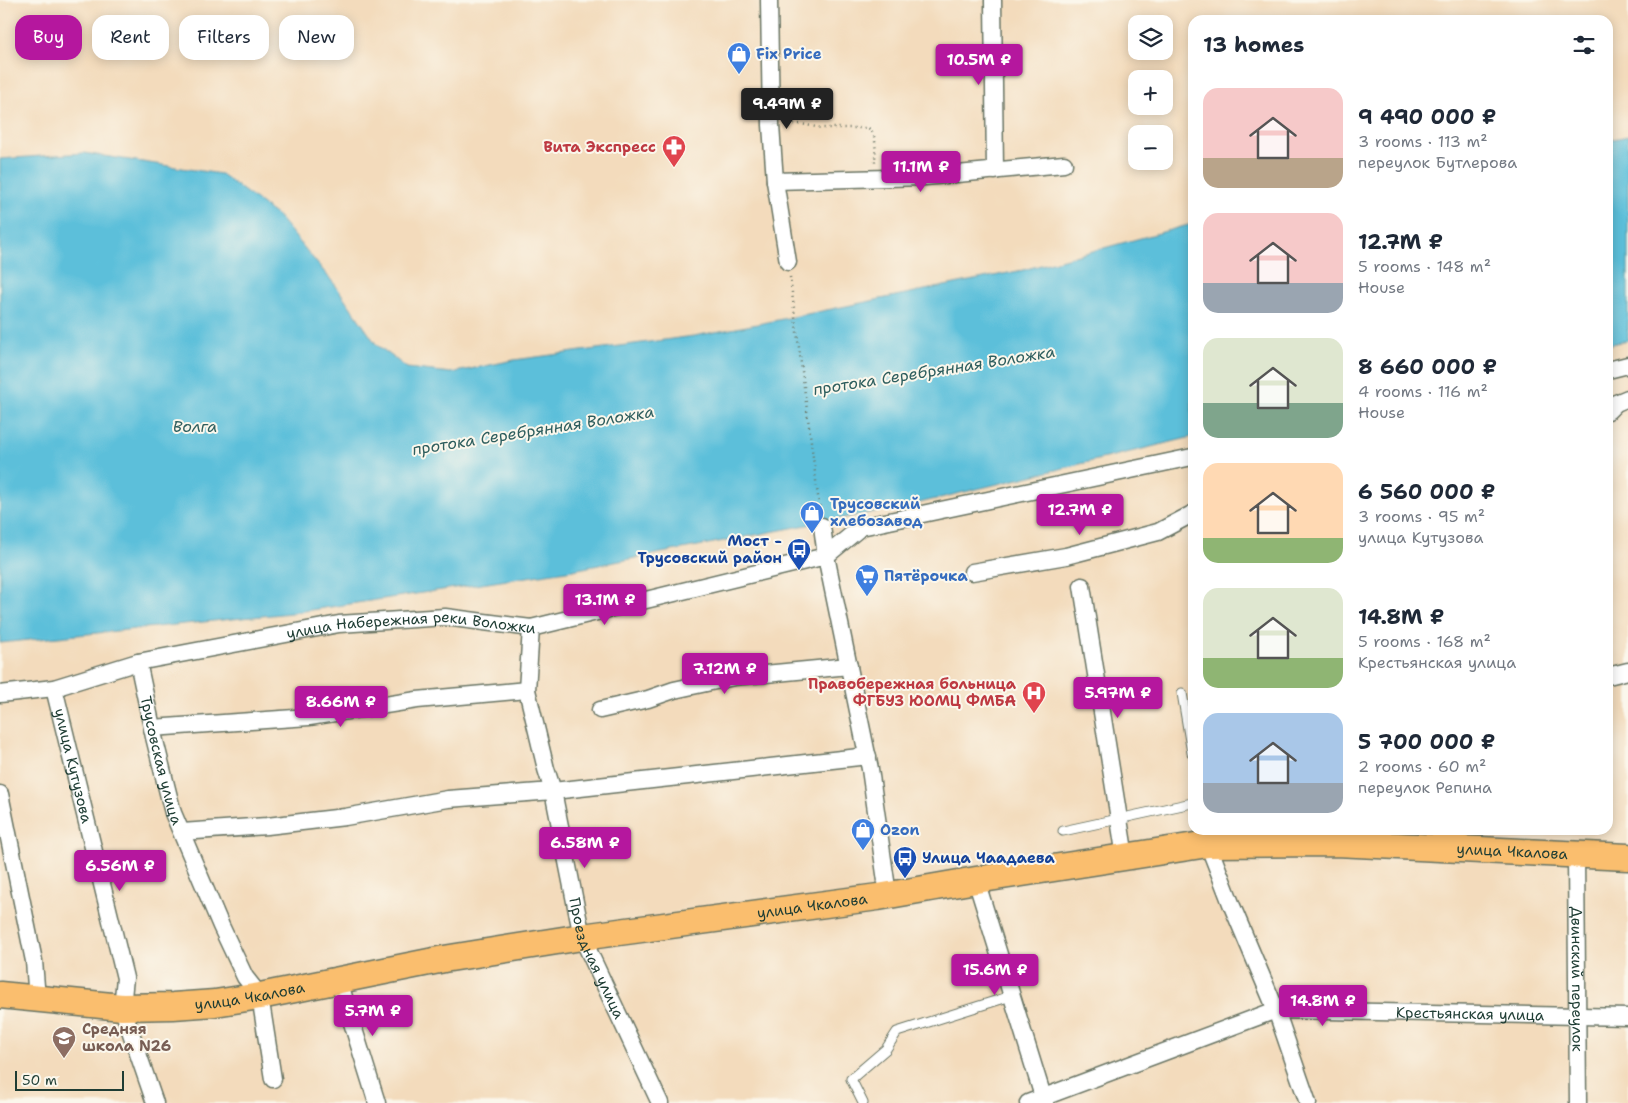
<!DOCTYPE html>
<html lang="en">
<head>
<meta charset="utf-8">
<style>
  :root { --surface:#fff; --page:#f6f6f7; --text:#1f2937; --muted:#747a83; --accent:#b5179e }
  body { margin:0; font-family:"Shantell Sans",sans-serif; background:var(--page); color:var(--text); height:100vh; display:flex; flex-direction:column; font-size:19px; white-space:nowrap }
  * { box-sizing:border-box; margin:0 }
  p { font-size:16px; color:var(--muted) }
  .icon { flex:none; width:28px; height:28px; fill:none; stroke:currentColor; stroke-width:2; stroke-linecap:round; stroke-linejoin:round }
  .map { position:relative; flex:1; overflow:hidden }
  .drawer { position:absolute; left:1188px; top:15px; width:425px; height:820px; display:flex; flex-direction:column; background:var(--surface); border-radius:15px; box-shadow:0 2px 12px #0003 }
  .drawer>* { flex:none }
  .top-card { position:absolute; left:15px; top:15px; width:475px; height:45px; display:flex; gap:10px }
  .buttons { position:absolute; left:1128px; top:15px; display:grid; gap:10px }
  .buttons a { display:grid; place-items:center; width:45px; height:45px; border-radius:10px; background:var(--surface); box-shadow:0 2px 12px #0003; font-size:25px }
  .scale { position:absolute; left:15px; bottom:12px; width:109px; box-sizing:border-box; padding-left:5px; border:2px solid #1f3d34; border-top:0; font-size:14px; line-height:18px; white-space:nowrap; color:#1f3d34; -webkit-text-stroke:4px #fbf7ec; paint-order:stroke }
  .price { position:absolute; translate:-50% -42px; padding:0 11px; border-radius:5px; background:var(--accent); color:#fff; font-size:16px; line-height:32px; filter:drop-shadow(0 1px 2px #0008) }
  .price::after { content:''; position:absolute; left:50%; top:30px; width:15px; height:11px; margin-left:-8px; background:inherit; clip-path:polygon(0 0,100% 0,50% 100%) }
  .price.active { background:#222; color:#fff }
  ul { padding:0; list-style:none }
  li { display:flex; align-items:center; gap:15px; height:125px; padding:0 15px }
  li span { display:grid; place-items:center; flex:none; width:140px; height:100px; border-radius:15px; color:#555 }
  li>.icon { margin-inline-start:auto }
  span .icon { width:60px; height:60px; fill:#fffc; stroke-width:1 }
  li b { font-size:21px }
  h2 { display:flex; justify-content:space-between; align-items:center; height:60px; padding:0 15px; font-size:21px }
  .chip { padding:0 18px; border-radius:15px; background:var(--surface); box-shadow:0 2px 12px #0003; font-size:18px; line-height:45px }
  .chip.active { background:var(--accent); color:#fff }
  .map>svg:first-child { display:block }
  .water { fill:#5cbfda; stroke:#3e7e87 }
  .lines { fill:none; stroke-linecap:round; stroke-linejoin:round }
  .service-casing { stroke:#697464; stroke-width:11 }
  .minor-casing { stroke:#697464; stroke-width:19 }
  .primary-casing { stroke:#697464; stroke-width:29 }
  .path { stroke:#697464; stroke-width:2.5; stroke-dasharray:1 4; stroke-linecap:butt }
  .service { stroke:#fff; stroke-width:9 }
  .minor { stroke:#fff; stroke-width:16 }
  .primary { stroke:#fabe6e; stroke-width:26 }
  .labels { text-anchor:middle; stroke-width:4; stroke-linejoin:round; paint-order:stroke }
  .shop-label { font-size:15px; font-weight:bold; fill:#366cbe; stroke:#fbf7ec; text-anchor:start }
  .health-label { font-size:15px; font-weight:bold; fill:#be3a42; stroke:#fbf7ec; text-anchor:end }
  .transit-label { font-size:15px; font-weight:bold; fill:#164399; stroke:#fbf7ec; text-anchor:end }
  .street-label { font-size:15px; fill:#1f3d34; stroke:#fbf7ec }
  .education-label { font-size:15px; font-weight:bold; fill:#785e54; stroke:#fbf7ec; text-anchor:start }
  .water-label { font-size:16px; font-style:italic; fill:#2e5e5e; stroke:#fbf7ec }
</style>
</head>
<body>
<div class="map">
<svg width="1628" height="1103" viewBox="0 0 1628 1103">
  <rect width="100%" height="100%" fill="#fbf7ec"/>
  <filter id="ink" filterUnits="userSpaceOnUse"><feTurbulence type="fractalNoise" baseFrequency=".02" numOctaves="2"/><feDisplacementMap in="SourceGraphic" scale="10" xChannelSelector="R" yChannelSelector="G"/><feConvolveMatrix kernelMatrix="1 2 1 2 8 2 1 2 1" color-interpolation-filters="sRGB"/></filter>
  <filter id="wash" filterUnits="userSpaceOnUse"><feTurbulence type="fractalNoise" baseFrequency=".0096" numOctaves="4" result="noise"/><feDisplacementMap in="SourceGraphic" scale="20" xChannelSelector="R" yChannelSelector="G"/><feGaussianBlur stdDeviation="1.12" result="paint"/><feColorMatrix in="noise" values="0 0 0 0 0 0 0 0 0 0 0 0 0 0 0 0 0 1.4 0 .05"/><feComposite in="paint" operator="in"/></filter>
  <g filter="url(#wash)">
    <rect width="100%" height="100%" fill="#f3dbbc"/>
    <g class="water">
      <polygon points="1628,136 1628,340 1608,345 1608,140"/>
      <polygon points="84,153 221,174 278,216 336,286 376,344 407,368 451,373 514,360 694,336 768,322 1023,270 1192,224 1192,437 911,505 573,570 291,613 0,643 0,159"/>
    </g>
  </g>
  <g filter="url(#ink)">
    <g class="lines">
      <g class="service-casing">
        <g id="service">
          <polyline points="1182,693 1192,753"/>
          <polyline points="1063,831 1192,803"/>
          <polyline points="863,1103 851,1079 886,1049 897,1032 1011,996"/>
        </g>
      </g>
      <g class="minor-casing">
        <g id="minor">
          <polyline points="769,0 771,125 775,181 788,262"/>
          <polyline points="993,0 995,171"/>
          <polyline points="775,181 925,177 1064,164"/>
          <polyline points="1608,370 1628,365"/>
          <polyline points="1608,411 1616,403 1628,398"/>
          <polyline points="822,526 826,556 870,769 888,895"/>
          <polyline points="972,572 1066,556 1158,532 1192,514"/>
          <polyline points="1082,586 1125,857"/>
          <path id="s1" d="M531,628L527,690L546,769L553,791L582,937L660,1103"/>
          <path id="s2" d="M138,662L154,737L173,813L221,926L245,977L260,996L273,1079"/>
          <polyline points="1608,676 1628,671"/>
          <path id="s3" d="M54,688L125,978L122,1007L155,1103"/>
          <path id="s4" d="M0,694L54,688L138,662L339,624L445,617L531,628L826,556L861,527L1192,457"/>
          <polyline points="600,710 648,699 674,690 734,677 849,666"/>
          <polyline points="152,728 309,717 417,700 527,690"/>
          <polyline points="0,794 34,961 37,999"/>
          <polyline points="182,832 267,826 345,817 448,799 553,791 868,756"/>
          <polyline points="1208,844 1232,906 1276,1010 1308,1103"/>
          <path id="s5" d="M1576,855L1578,1103"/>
          <polyline points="976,880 1045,1103"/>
          <polyline points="339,981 377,1103"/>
          <path id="s6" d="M1028,1103L1276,1010L1628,1017"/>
        </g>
      </g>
      <g class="primary-casing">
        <g id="primary">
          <path id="s7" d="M0,995L122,1007L173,1006L215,1003L260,996L444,959L582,937L878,897L976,880L1208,844L1336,843L1628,857"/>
        </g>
      </g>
      <g class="path">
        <path d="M784,124H801L821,128H868C878,134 875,152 875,163"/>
        <polyline points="790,277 820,512"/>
      </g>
      <use href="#service" class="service"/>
      <use href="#minor" class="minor"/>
      <use href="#primary" class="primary"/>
    </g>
  </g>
  <defs>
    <g id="shop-pin" transform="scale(1.25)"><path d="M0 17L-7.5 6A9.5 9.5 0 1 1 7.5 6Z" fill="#3f7fe0" stroke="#fbf7ec"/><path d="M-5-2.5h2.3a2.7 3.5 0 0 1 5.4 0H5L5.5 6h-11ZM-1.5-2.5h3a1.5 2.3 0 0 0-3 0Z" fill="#fff"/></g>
    <g id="pharmacy-pin" transform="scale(1.25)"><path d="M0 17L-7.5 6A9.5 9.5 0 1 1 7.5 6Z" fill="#e0444e" stroke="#fbf7ec"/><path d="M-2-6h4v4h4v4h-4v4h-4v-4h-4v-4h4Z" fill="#fff"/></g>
    <g id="bus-pin" transform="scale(1.25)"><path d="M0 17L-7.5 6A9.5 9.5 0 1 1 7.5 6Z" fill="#1a4fb4" stroke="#fbf7ec"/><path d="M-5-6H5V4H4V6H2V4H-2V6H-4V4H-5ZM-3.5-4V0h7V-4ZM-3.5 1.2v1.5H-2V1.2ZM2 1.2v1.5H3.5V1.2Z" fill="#fff"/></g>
    <g id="supermarket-pin" transform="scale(1.25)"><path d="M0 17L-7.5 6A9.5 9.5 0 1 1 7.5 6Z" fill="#3f7fe0" stroke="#fbf7ec"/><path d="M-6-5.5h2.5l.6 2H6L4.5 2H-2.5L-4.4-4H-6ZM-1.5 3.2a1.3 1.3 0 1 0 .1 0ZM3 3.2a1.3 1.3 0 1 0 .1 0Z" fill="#fff"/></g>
    <g id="hospital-pin" transform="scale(1.25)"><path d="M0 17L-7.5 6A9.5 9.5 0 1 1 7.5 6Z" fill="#e0444e" stroke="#fbf7ec"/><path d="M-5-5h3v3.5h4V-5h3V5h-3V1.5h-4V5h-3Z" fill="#fff"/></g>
    <g id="school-pin" transform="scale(1.25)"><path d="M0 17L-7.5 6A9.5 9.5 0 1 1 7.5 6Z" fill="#8d6e63" stroke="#fbf7ec"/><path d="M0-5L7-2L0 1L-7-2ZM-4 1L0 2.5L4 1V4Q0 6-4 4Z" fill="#fff"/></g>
  </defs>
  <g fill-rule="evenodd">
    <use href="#shop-pin" x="739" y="54"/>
    <use href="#pharmacy-pin" x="674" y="147"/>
    <use href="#shop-pin" x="812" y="513"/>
    <use href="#bus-pin" x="799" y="550"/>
    <use href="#supermarket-pin" x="867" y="576"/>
    <use href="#hospital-pin" x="1034" y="693"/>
    <use href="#shop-pin" x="863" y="830"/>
    <use href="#bus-pin" x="905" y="858"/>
    <use href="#school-pin" x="64" y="1038"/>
  </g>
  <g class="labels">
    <g class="shop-label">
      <text x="756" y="59">Fix Price</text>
      <text x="830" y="509">Трусовский<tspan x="830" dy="17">хлебозавод</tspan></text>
      <text x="884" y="581">Пятёрочка</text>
      <text x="880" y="835">Ozon</text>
    </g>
    <g class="health-label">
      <text x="656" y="152">Вита Экспресс</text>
      <text x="1016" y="689">Правобережная больница<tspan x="1016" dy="17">ФГБУЗ ЮОМЦ ФМБА</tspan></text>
    </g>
    <g class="transit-label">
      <text x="782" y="546">Мост -<tspan x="782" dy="17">Трусовский район</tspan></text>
      <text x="922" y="863" text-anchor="start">Улица Чаадаева</text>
    </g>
    <g class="street-label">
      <text dy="5" stroke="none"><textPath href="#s4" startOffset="419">улица Набережная реки Воложки</textPath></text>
      <text dy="5" stroke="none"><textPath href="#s2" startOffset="101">Трусовская улица</textPath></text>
      <text dy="5" stroke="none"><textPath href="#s3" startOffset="80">улица Кутузова</textPath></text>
      <text dy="5" stroke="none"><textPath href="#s7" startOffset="1526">улица Чкалова</textPath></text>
      <text dy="5" stroke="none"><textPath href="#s7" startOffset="821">улица Чкалова</textPath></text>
      <text dy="5" stroke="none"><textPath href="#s1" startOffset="340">Проездная улица</textPath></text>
      <text dy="5" stroke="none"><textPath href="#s5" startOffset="124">Двинский переулок</textPath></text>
      <text dy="5" stroke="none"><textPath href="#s7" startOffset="251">улица Чкалова</textPath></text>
      <text dy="5" stroke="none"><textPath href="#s6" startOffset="459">Крестьянская улица</textPath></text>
    </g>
    <g class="education-label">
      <text x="82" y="1034">Средняя<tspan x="82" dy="17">школа N26</tspan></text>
    </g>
    <g class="water-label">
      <text transform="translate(934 370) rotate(-9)" y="6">протока Серебрянная Воложка</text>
      <text x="195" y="432">Волга</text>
      <text transform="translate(533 430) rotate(-9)" y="6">протока Серебрянная Воложка</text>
    </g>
  </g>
</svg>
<div class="buttons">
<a><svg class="icon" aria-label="layers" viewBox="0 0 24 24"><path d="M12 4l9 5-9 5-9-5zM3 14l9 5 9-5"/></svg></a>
<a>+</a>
<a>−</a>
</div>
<div class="scale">50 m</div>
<b class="price" style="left:979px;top:86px">10.5M ₽</b>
<b class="price active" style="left:787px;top:130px">9.49M ₽</b>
<b class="price" style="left:921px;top:193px">11.1M ₽</b>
<b class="price" style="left:1080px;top:536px">12.7M ₽</b>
<b class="price" style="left:605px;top:626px">13.1M ₽</b>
<b class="price" style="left:725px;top:695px">7.12M ₽</b>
<b class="price" style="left:1118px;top:719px">5.97M ₽</b>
<b class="price" style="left:341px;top:728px">8.66M ₽</b>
<b class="price" style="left:585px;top:869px">6.58M ₽</b>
<b class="price" style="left:120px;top:892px">6.56M ₽</b>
<b class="price" style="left:995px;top:996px">15.6M ₽</b>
<b class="price" style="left:1323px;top:1027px">14.8M ₽</b>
<b class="price" style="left:373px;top:1037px">5.7M ₽</b>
<div class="top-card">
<a class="chip active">Buy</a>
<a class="chip">Rent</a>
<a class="chip">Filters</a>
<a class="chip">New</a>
</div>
<section class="drawer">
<h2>13 homes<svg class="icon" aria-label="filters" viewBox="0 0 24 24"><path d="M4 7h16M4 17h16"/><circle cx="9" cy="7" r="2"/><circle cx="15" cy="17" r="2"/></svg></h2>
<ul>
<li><span style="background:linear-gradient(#f6c9c9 70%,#b9a48a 0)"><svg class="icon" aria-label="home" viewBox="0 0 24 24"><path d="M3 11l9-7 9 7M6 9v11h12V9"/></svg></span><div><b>9 490 000 ₽</b><p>3 rooms · 113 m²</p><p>переулок Бутлерова</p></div></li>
<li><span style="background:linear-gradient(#f6c9c9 70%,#9aa5b1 0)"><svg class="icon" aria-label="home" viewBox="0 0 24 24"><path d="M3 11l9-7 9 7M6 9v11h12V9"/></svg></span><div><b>12.7M ₽</b><p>5 rooms · 148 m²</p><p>House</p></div></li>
<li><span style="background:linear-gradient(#dfe7d0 65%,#7fa58c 0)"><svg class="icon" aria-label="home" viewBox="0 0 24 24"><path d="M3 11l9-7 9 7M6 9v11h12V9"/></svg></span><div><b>8 660 000 ₽</b><p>4 rooms · 116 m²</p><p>House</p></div></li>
<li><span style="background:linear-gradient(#ffd9b3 75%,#8fb573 0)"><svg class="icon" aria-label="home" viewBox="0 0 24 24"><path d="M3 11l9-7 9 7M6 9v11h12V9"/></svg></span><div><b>6 560 000 ₽</b><p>3 rooms · 95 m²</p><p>улица Кутузова</p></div></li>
<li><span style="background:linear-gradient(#dfe7d0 70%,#8fb573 0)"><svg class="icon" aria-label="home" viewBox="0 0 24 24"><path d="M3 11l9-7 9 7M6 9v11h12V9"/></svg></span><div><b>14.8M ₽</b><p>5 rooms · 168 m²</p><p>Крестьянская улица</p></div></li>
<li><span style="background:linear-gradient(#a9c7e8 70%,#9aa5b1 0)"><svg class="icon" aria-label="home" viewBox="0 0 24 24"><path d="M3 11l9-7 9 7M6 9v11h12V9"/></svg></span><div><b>5 700 000 ₽</b><p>2 rooms · 60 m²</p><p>переулок Репина</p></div></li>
</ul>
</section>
</div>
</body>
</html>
